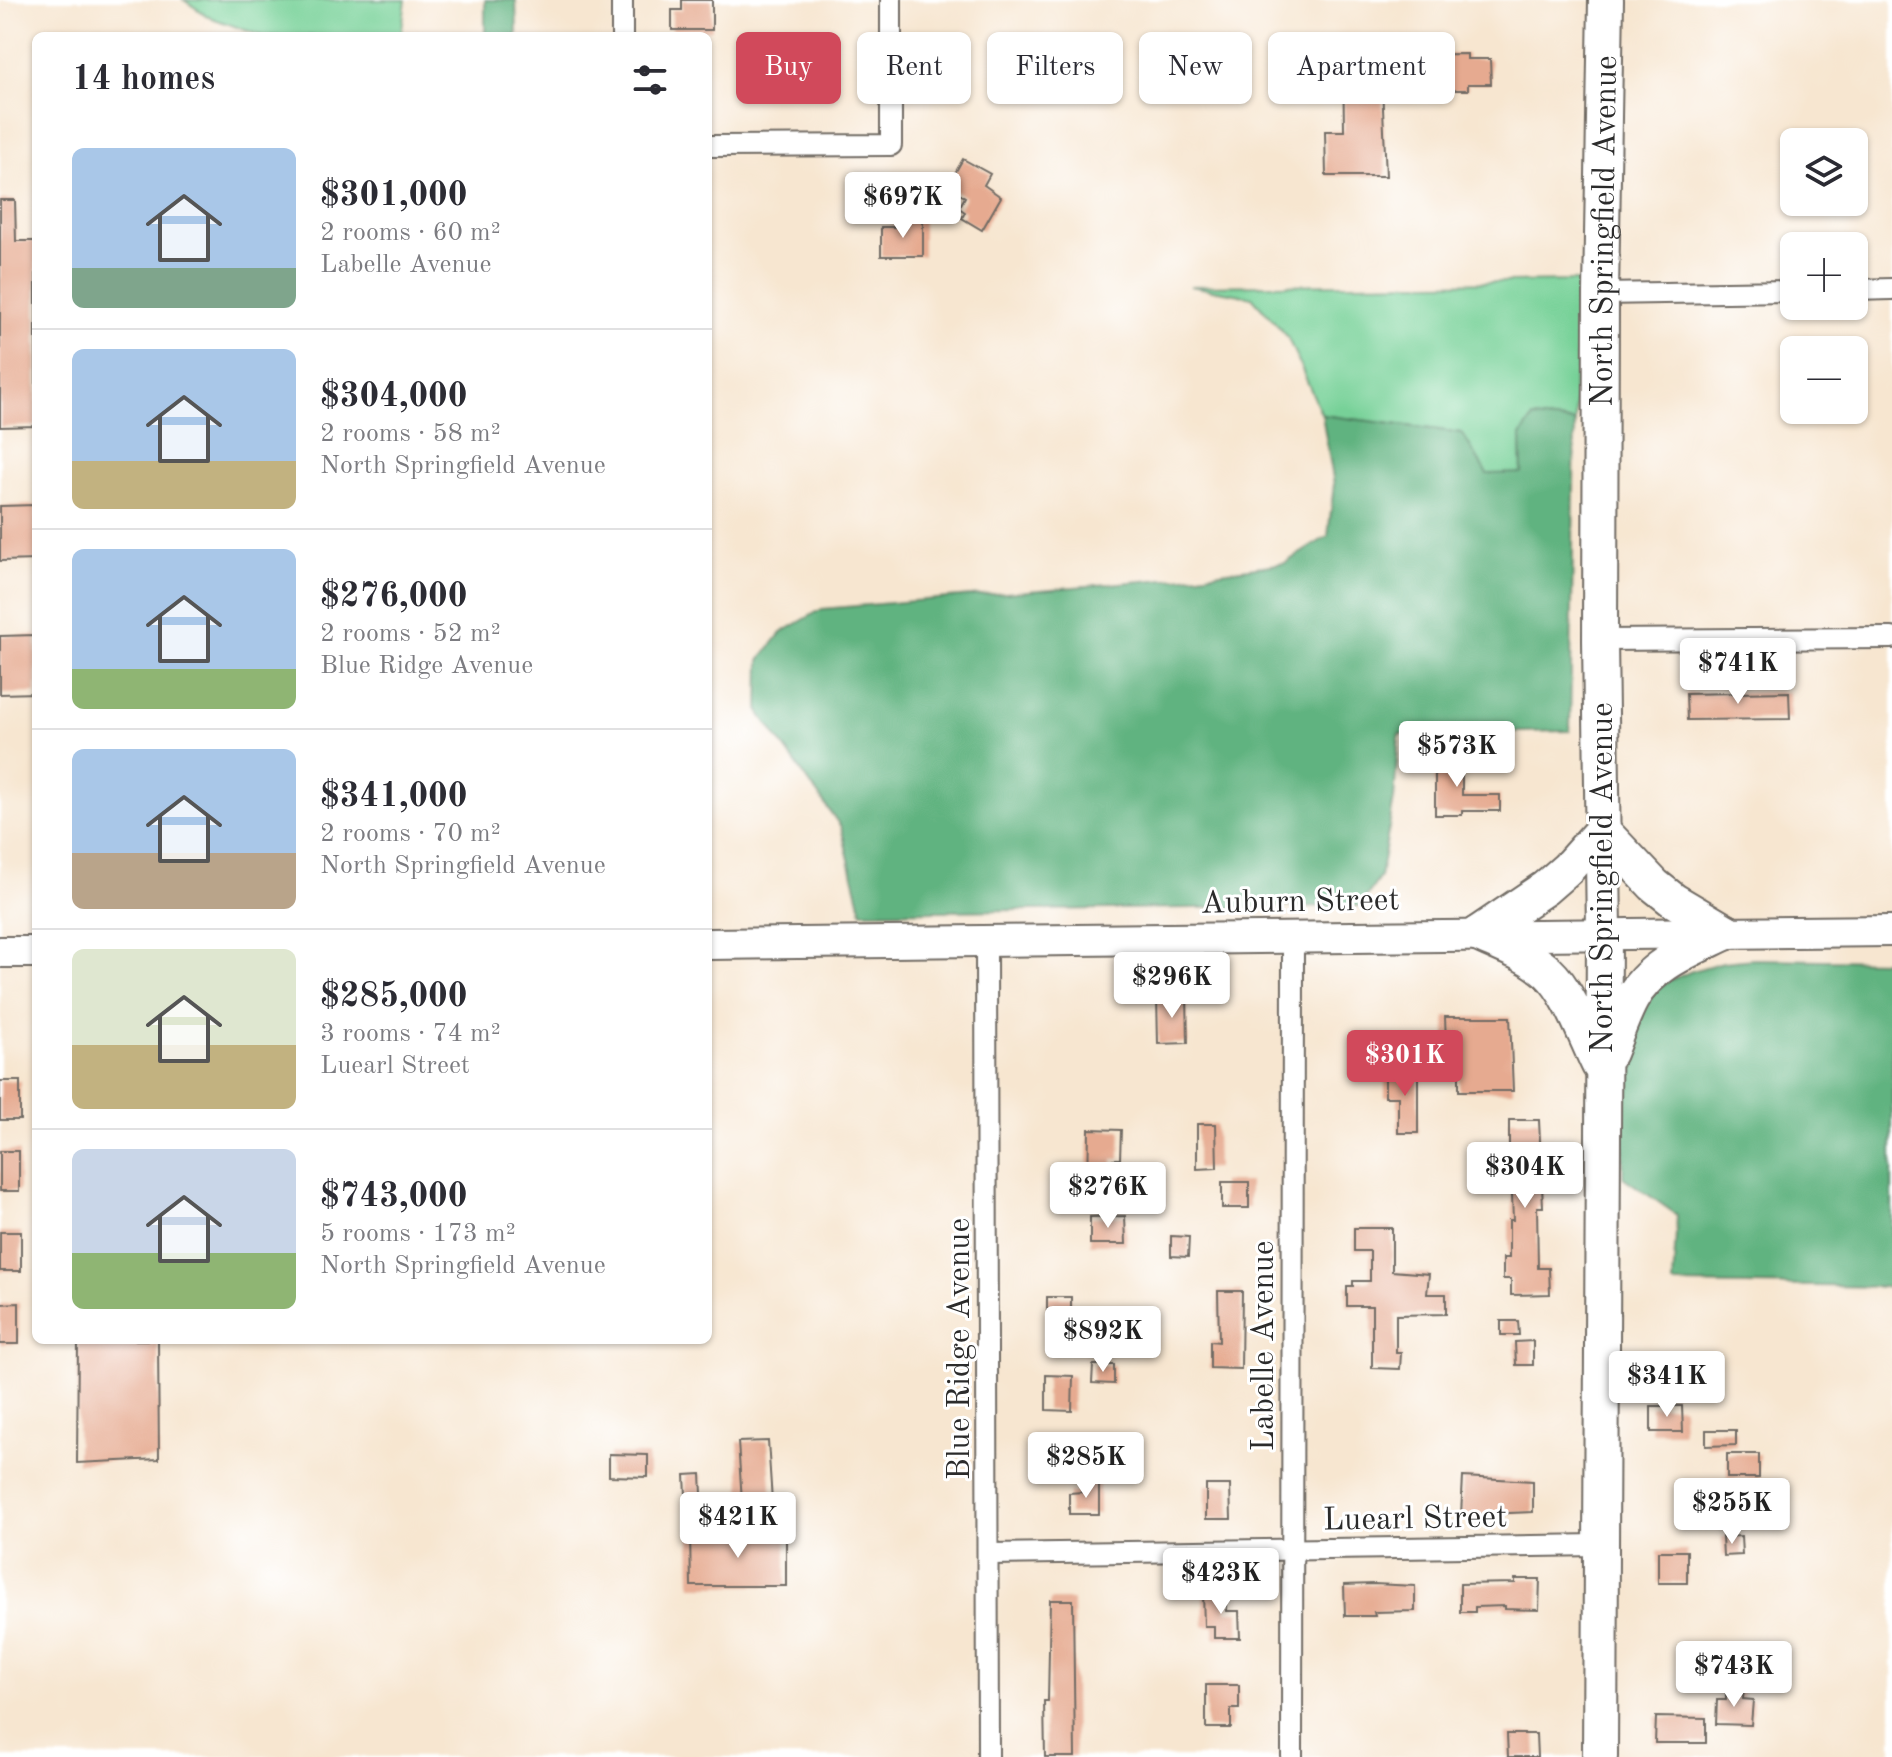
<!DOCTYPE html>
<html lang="en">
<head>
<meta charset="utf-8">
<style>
  :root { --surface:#fff; --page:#f7f7f7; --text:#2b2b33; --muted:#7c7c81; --line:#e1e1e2; --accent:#d1495b }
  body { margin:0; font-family:"Old Standard TT",serif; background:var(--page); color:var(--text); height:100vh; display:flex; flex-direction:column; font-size:30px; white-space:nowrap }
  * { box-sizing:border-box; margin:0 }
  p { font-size:26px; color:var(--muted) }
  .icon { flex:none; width:44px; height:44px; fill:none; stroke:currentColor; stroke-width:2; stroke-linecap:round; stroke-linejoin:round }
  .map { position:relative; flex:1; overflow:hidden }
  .panel { position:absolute; left:32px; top:32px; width:680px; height:1312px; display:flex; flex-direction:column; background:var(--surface); border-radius:12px; box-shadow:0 2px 6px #0004 }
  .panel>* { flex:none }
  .guide { position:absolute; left:736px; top:32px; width:760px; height:72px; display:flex; gap:16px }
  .buttons { position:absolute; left:1780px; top:128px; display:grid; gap:16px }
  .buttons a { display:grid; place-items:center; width:88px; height:88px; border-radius:12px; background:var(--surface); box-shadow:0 2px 6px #0004; font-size:40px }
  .price { position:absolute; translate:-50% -68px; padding:0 18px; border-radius:8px; background:#fff; color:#222; font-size:26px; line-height:52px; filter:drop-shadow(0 2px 4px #0008) }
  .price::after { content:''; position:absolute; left:50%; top:48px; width:24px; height:18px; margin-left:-12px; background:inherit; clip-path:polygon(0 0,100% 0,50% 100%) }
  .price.active { background:var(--accent); color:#fff }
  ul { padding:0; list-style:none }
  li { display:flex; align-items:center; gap:24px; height:200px; padding:0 40px }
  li+li { border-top:2px solid var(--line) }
  li span { display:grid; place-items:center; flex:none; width:224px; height:160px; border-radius:12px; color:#555 }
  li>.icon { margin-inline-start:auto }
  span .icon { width:96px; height:96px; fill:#fffc; stroke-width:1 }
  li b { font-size:34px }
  h2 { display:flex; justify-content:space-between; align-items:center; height:96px; padding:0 40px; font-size:34px }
  .chip { padding:0 28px; border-radius:12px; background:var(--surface); box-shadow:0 2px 6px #0004; font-size:28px; line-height:72px }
  .chip.active { background:var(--accent); color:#fff }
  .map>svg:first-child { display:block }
  .green { fill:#77d198; stroke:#517e62; stroke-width:2 }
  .forest { fill:#61b380; stroke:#466f56; stroke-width:2 }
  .building { fill:#e6aa90 }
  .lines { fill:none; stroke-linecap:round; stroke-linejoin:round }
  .street-casing { stroke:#726c65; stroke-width:24 }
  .secondary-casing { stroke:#726c65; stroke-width:34 }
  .primary-casing { stroke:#726c65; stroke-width:38 }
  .street { stroke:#fff; stroke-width:20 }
  .secondary { stroke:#fff; stroke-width:30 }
  .primary { stroke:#fff; stroke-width:34 }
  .labels { text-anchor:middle; stroke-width:6; stroke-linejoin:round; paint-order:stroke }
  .street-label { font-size:32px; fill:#2b2b2b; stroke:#fff }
</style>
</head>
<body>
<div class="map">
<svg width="1892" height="1757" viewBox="0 0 1892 1757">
  <rect width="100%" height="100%" fill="#fff"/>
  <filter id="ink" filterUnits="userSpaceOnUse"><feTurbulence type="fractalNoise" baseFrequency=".0125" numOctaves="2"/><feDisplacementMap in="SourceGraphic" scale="16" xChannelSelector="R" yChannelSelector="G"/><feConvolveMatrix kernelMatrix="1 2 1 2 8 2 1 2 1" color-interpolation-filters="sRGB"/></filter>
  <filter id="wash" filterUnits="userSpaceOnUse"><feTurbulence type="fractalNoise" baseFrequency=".006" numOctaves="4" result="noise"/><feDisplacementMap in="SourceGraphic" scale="32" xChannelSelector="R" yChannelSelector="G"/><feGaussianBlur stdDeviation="1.8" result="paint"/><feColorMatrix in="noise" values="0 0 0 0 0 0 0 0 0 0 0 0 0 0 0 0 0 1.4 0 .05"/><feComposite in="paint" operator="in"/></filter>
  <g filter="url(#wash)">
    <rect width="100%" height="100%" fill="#f7e6d0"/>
    <g class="green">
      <polygon points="184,0 406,0 401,36 262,36 209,17"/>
      <polygon points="1580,281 1575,422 1533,418 1521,436 1522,474 1486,474 1462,433 1322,415 1287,336 1252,297 1190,286"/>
    </g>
    <g class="forest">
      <polygon points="485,0 516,0 517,36 485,36"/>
      <polygon points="1322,415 1462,433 1487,474 1522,473 1521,436 1533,418 1575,422 1570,731 1399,734 1394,799 1380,877 1360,906 862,912 841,827 759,712 760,660 781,633 822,609 1177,578 1285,563 1328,536 1334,484"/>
      <polygon points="1754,959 1892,961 1892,1287 1673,1284 1677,1215 1623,1177 1624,1053 1647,997 1668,981 1692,971 1723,962"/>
    </g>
    <g id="blocks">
      <g class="building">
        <polygon points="682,0 712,0 712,30 672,30 672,10 682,10"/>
        <polygon points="1467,54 1467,59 1490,59 1491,84 1468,84 1468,90 1435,90 1435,86 1382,86 1386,176 1326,176 1325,131 1344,131 1343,55"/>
        <polygon points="963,159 990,174 984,185 1001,197 982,230 962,218 965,212 959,208 965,197 947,187"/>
        <polygon points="0,200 15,200 16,241 36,241 36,426 0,427"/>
        <polygon points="905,220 923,220 923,256 881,256 881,227 905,227"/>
        <polygon points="36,505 36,560 0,561 0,506"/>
        <polygon points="36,635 36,693 0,694 0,636"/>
        <polygon points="1789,692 1790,719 1687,720 1686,694"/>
        <polygon points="1435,752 1462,752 1462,795 1500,795 1500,811 1462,811 1462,815 1435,815"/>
        <polygon points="1157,996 1187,996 1188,1043 1158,1044"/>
        <polygon points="1445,1017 1510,1017 1513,1091 1459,1091 1459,1043 1446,1043"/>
        <polygon points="1418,1071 1418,1133 1398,1133 1398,1097 1385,1097 1385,1072"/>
        <rect x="0" y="1081" width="20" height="39"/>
        <polygon points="1509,1120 1539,1120 1543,1207 1537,1207 1538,1268 1549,1268 1550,1294 1511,1295 1511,1279 1503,1279 1503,1258 1509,1258 1509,1220 1513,1220 1511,1170 1503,1170 1502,1154 1509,1153"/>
        <polygon points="1197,1124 1216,1124 1217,1168 1197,1169"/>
        <polygon points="1089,1129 1121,1130 1120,1159 1113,1159 1113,1186 1088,1186"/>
        <rect x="0" y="1151" width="19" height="40"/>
        <rect x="1222" y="1182" width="27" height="26"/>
        <polygon points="1125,1216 1126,1244 1090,1244 1090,1217"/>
        <polygon points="1354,1228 1392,1228 1392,1271 1429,1274 1427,1294 1446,1294 1446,1314 1396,1315 1396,1353 1401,1353 1400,1369 1372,1368 1372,1306 1347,1306 1347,1286 1353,1286 1353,1281 1370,1281 1370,1251 1354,1251"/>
        <rect x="0" y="1232" width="21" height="39"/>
        <polygon points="1171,1236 1189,1237 1188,1257 1171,1256"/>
        <polygon points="1218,1291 1242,1291 1241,1369 1210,1368 1210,1341 1219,1342"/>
        <rect x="1047" y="1297" width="24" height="26"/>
        <polygon points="19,1303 19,1344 0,1344 0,1304"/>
        <polygon points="1501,1321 1518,1321 1519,1335 1501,1335"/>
        <polygon points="78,1340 158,1340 159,1459 77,1463"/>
        <polygon points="1533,1341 1533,1365 1516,1365 1515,1342"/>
        <polygon points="1093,1365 1114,1365 1114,1384 1092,1383"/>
        <polygon points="1046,1375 1073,1376 1072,1411 1046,1410"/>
        <polygon points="1651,1406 1682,1406 1683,1432 1651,1432"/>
        <polygon points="1706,1430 1736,1430 1736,1445 1706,1446"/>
        <polygon points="768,1441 772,1501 742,1501 738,1442"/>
        <polygon points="609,1454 648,1455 648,1477 609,1476"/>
        <rect x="1727" y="1454" width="32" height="24"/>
        <polygon points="701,1474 702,1494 686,1495 685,1475"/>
        <polygon points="1463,1477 1533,1481 1533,1512 1461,1515"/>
        <polygon points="1099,1481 1099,1514 1069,1514 1069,1493 1083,1492 1083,1482"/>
        <polygon points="1206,1485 1230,1485 1231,1519 1206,1519"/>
        <polygon points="690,1534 786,1534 786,1586 691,1586"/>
        <polygon points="1741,1536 1742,1555 1723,1556 1722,1537"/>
        <rect x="1658" y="1551" width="29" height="32"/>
        <polygon points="1515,1579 1540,1579 1539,1610 1505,1609 1505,1606 1475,1607 1475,1612 1460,1612 1460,1584 1515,1583"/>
        <polygon points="1374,1584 1415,1586 1415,1611 1374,1612 1375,1616 1345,1616 1344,1585"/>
        <polygon points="1227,1591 1227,1611 1239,1611 1240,1638 1214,1638 1214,1626 1204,1626 1203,1592"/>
        <polygon points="1050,1600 1073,1600 1075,1757 1045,1757 1044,1701 1048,1701"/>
        <polygon points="1206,1685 1239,1685 1239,1709 1231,1709 1231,1728 1206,1728"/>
        <polygon points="1726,1688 1744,1689 1743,1699 1753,1700 1751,1725 1716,1724 1717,1700 1726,1700"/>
        <polygon points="1656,1717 1706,1718 1706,1743 1655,1743"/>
        <polygon points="1507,1734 1536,1734 1537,1757 1508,1757"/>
      </g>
    </g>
  </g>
  <g filter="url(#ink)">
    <use href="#blocks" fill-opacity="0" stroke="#726c65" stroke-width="2"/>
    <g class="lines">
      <g class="street-casing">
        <g id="street">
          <polyline points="622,0 622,36"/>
          <polyline points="708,146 891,145 891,0"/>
          <polyline points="1854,290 1892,289"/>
          <polyline points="1601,294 1794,291"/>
          <polyline points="1600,640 1892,638"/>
          <polyline points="986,941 988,1757"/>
          <polyline points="989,1554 1600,1545"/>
          <polyline points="1292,1757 1293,936"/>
        </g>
      </g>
      <g class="secondary-casing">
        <g id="secondary">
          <polyline points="708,944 1892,931"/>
          <polyline points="0,952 36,952"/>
        </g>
      </g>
      <g class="primary-casing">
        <g id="primary">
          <polyline points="1477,934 1545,888 1568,868 1602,830 1654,885 1673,900 1727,932"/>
          <path d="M1477,934C1501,945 1528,954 1548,972C1570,992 1586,1039 1599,1065"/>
          <path d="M1609,1053C1616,1036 1622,1017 1631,1000C1650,964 1692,949 1727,932"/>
          <path id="s1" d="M1600,1757L1604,933L1600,640L1601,294L1606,0"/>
        </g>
      </g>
      <use href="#street" class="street"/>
      <use href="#secondary" class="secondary"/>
      <use href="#primary" class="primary"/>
    </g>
  </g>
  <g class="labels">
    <g class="street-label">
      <text dy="11" stroke="none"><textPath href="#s1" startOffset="1526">North Springfield Avenue</textPath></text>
      <text transform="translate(1601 878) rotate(-90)" y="11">North Springfield Avenue</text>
      <text transform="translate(1300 900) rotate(-1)" y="11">Auburn Street</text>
      <text transform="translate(1262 1346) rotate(-90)" y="11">Labelle Avenue</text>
      <text transform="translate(958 1349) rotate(-90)" y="11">Blue Ridge Avenue</text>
      <text transform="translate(1415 1517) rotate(-1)" y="11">Luearl Street</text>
    </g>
  </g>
</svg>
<div class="buttons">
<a><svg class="icon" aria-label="layers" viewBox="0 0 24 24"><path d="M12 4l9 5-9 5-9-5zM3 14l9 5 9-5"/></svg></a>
<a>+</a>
<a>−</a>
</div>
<b class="price" style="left:903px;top:240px">$697K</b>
<b class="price" style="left:1738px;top:706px">$741K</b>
<b class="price" style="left:1457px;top:789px">$573K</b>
<b class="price" style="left:1172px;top:1020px">$296K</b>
<b class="price active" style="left:1405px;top:1098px">$301K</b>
<b class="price" style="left:1525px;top:1210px">$304K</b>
<b class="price" style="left:1108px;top:1230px">$276K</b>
<b class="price" style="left:1103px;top:1374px">$892K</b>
<b class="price" style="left:1667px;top:1419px">$341K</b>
<b class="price" style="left:1086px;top:1500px">$285K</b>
<b class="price" style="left:1732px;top:1546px">$255K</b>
<b class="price" style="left:738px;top:1560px">$421K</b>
<b class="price" style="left:1221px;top:1616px">$423K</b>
<b class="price" style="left:1734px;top:1709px">$743K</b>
<div class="guide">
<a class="chip active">Buy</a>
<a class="chip">Rent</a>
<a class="chip">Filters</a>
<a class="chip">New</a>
<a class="chip">Apartment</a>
</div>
<section class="panel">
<h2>14 homes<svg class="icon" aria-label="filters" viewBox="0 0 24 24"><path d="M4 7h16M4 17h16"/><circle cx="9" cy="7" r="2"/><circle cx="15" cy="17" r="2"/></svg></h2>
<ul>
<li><span style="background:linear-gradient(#a9c7e8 75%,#7fa58c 0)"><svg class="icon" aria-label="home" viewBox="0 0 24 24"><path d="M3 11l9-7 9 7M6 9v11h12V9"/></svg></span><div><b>$301,000</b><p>2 rooms · 60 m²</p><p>Labelle Avenue</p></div></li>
<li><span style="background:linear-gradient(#a9c7e8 70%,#c2b280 0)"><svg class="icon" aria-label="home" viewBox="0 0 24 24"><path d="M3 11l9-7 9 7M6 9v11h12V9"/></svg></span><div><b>$304,000</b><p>2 rooms · 58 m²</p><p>North Springfield Avenue</p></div></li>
<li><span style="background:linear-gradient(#a9c7e8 75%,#8fb573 0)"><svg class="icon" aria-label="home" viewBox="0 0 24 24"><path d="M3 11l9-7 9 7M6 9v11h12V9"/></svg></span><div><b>$276,000</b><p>2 rooms · 52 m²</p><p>Blue Ridge Avenue</p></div></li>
<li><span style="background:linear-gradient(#a9c7e8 65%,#b9a48a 0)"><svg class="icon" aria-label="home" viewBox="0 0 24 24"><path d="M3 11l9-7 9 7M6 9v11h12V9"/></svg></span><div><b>$341,000</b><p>2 rooms · 70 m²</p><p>North Springfield Avenue</p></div></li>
<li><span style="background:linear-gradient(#dfe7d0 60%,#c2b280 0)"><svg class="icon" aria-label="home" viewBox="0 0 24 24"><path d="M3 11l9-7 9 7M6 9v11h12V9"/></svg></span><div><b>$285,000</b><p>3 rooms · 74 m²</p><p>Luearl Street</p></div></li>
<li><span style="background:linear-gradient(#c9d6e8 65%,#8fb573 0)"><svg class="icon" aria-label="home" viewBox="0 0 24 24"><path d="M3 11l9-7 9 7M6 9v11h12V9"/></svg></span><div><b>$743,000</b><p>5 rooms · 173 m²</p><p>North Springfield Avenue</p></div></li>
</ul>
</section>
</div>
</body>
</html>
